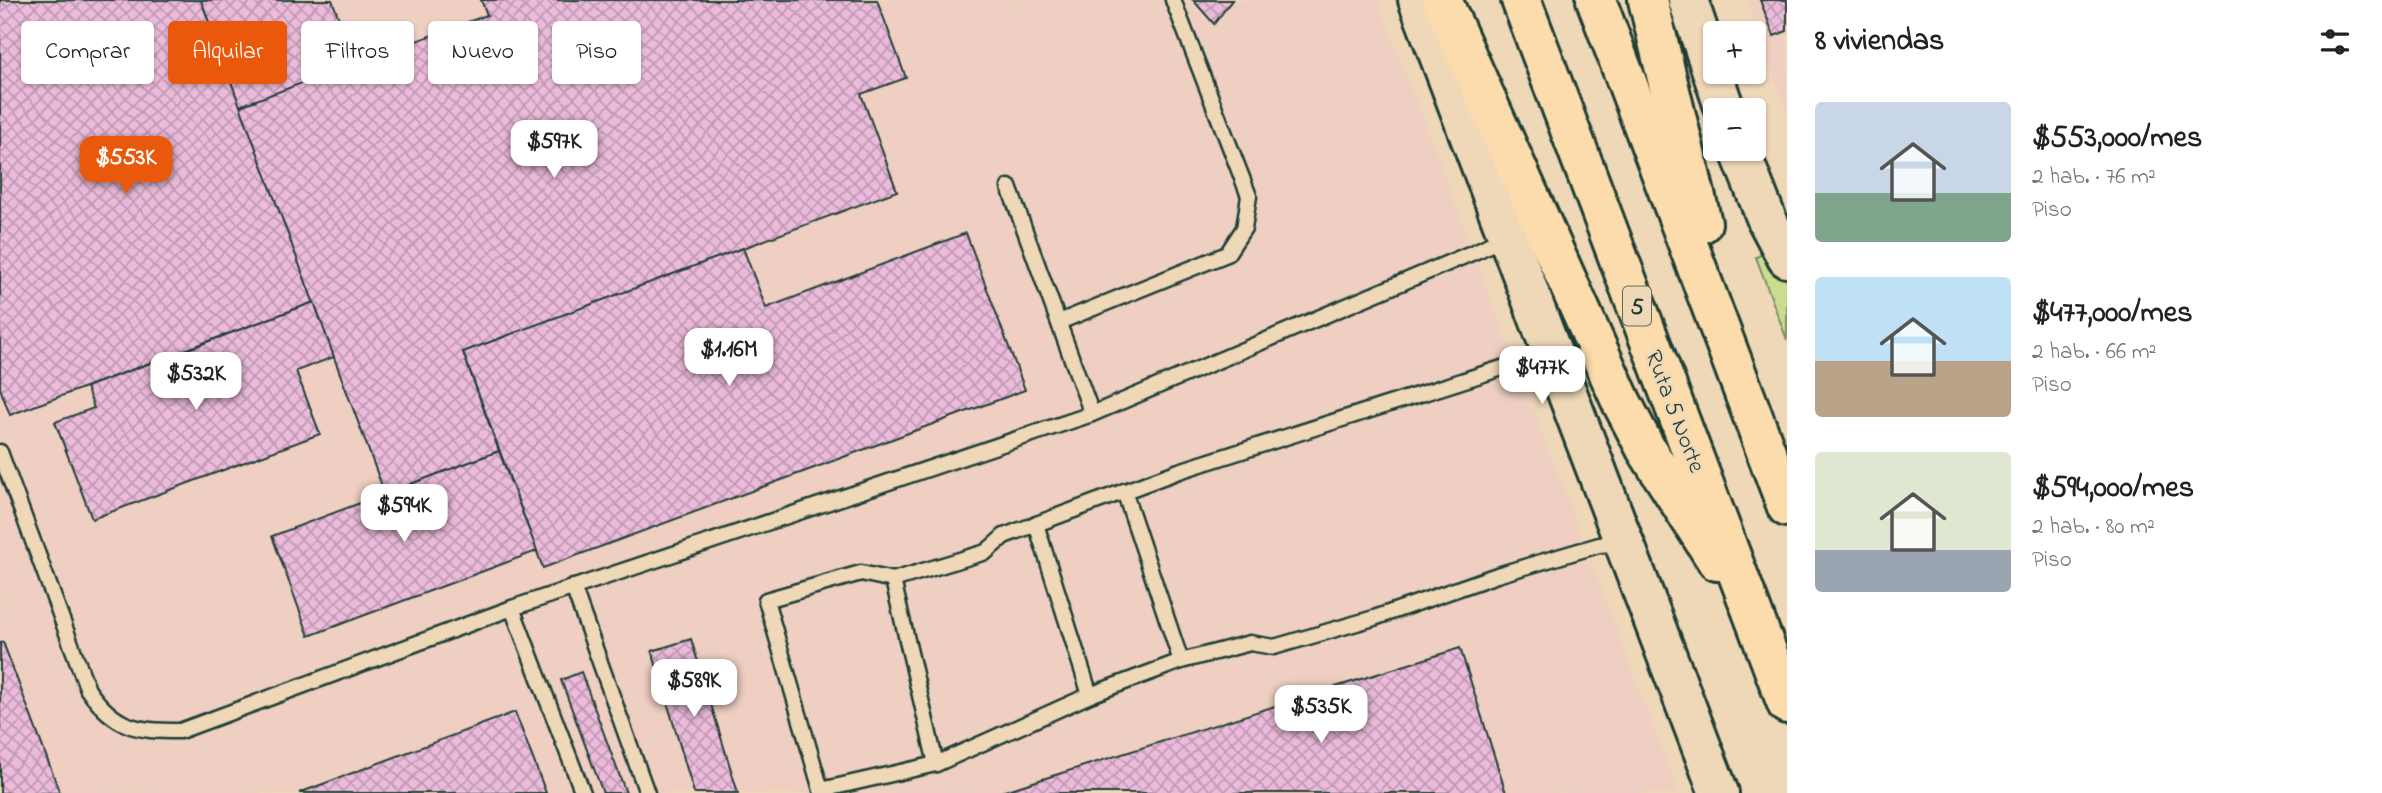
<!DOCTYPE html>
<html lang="es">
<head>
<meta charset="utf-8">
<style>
  :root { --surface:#fff; --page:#f6f6f6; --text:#222; --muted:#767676; --accent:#ea580c }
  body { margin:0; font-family:"Indie Flower",sans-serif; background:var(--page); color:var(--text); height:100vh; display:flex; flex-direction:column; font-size:26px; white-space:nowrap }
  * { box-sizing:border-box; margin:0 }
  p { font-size:23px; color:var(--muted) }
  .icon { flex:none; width:38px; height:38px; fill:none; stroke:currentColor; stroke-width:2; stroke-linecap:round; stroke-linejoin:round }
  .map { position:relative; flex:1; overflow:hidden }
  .sheet { display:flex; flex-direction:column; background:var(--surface); width:595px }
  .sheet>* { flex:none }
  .guide { position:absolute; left:21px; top:21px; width:665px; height:63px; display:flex; gap:14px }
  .controls { position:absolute; left:1703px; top:21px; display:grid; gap:14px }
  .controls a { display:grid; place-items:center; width:63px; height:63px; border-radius:7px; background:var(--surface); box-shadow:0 2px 5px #0004; font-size:35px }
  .price { position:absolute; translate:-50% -60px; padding:0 16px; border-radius:14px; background:#fff; color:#222; font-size:23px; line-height:46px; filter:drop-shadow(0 2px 4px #0008) }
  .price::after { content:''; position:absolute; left:50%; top:42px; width:21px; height:16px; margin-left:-10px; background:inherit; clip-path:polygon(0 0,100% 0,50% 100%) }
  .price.selected { background:var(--accent); color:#fff }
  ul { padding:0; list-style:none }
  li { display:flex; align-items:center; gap:21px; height:175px; padding:0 28px }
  li span { display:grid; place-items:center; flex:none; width:196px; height:140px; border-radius:7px; color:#555 }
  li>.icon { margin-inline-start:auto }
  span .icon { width:84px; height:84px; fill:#fffc; stroke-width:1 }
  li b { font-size:30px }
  h2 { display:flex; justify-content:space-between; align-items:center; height:84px; padding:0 28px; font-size:30px }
  .tag { padding:0 24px; border-radius:7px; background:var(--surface); box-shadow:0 2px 5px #0004; font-size:24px; line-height:63px }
  .tag.selected { background:var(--accent); color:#fff }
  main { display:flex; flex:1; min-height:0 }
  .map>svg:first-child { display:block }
  .built { fill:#eecfc2 }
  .green { fill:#cbdc90; stroke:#758c62; stroke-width:2 }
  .building { fill:url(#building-cross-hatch); stroke:#1f3d34; stroke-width:2 }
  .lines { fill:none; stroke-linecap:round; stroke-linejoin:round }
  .lane-casing { stroke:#1f3d34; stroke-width:19 }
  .secondary-casing { stroke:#1f3d34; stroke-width:44 }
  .highway-casing { stroke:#1f3d34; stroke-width:44 }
  .lane { stroke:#efd8b7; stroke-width:14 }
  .secondary { stroke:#efd8b7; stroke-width:38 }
  .highway { stroke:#fcdcac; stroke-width:38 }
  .labels { text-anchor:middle; stroke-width:5; stroke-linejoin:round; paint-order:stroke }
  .shield { fill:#efd8b7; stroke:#5d6c5b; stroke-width:2 }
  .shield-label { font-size:23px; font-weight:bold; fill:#1f3d34 }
  .street-label { font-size:24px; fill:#1f3d34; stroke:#efd8b7 }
</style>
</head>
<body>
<main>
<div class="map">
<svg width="1787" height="793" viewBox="0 0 1787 793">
  <defs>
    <pattern id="building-cross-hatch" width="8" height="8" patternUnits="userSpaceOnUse" patternTransform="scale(1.75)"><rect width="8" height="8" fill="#ecbbdb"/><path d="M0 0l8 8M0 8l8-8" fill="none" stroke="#bf99b2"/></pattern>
  </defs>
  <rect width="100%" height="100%" fill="#efd8b7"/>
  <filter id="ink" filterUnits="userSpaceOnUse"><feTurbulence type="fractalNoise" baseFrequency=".0143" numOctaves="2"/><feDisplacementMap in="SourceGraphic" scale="14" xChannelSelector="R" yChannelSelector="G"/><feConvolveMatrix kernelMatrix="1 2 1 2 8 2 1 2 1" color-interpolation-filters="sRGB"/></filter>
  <g filter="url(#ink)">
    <g class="built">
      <polygon points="0,0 1378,0 1679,793 0,793"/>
      <polygon points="1747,0 1787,0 1787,114"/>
    </g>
    <polygon class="green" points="1767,252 1787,280 1787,340 1756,257"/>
    <g class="building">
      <polygon points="0,0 201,0 314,302 10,415 0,388"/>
      <polygon points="201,0 332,0 356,64 240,106"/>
      <polygon points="481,0 877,0 906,78 861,94 897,191 463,352 499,451 385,494 240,106 487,15"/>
      <polygon points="1193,0 1232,0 1214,24"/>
      <polygon points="1760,0 1787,0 1787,31 1774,36"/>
      <polygon points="966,233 1025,390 543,568 463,352 743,248 766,308"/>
      <polygon points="314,302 334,357 296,371 320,434 92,519 55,422 94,408 86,387"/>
      <polygon points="499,451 537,551 309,636 272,536"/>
      <polygon points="691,639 738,793 694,793 652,651"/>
      <polygon points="3,642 60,793 0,793 0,643"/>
      <polygon points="1460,648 1506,793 998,793"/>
      <polygon points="581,672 626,793 603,793 561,680"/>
      <polygon points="515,712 546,793 299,793"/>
    </g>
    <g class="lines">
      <g class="lane-casing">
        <g id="lane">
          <polyline points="1009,187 1092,414"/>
          <polyline points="1059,322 1227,254 1244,228 1249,196 1173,0"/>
          <polyline points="1549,353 1179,471 1004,536 986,552 893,580 861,573 766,600 821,790 936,764 1090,695 1181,661 1250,643 1274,647 1374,618 1497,575 1599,545 1623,543"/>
          <path d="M0,452L88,690C115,728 135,731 180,731L512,608L1092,414L1481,249L1507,235"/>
          <polyline points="1124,491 1181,661"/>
          <polyline points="1036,524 1090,695"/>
          <polyline points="893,580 936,764"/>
          <polyline points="573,587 647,793"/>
          <polyline points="512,608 583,793"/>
        </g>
      </g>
      <g class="secondary-casing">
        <g id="secondary">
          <polyline points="1418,0 1719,793"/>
          <polyline points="1688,0 1725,110"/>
          <polyline points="1739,149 1767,220 1787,258"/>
        </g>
      </g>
      <g class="highway-casing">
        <g id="highway">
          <polyline points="1442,0 1621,401 1646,449 1717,561"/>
          <polyline points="1521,0 1787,704"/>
          <polyline points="1596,0 1787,507"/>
          <polyline points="1648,0 1702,223"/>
        </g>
      </g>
      <use href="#lane" class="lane"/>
      <use href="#secondary" class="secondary"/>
      <use href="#highway" class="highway"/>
    </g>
  </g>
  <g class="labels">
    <rect class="shield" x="1623" y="286.5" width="28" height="39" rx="5"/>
    <g class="shield-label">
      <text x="1637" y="314">5</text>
    </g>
    <g class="street-label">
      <text transform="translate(1676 411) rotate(69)" y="8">Ruta 5 Norte</text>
    </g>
  </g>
</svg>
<div class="controls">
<a>+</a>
<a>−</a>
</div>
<b class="price" style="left:554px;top:180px">$597K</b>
<b class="price selected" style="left:126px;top:196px">$553K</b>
<b class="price" style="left:729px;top:388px">$1.16M</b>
<b class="price" style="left:1542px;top:406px">$477K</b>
<b class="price" style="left:196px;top:412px">$532K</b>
<b class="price" style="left:404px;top:544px">$594K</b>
<b class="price" style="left:694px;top:719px">$589K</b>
<b class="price" style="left:1321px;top:745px">$535K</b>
<div class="guide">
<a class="tag">Comprar</a>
<a class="tag selected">Alquilar</a>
<a class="tag">Filtros</a>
<a class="tag">Nuevo</a>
<a class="tag">Piso</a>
</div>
</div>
<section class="sheet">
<h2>8 viviendas<svg class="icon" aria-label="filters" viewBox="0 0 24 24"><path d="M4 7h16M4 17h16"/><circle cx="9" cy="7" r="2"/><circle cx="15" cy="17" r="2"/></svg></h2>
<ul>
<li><span style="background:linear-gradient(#c9d6e8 65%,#7fa58c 0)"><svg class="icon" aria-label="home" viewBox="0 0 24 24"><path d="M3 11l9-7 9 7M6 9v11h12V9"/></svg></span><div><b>$553,000/mes</b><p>2 hab. · 76 m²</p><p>Piso</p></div></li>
<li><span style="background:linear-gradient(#bfe0f5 60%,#b9a48a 0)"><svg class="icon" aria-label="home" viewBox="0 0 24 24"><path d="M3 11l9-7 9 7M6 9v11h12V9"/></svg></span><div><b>$477,000/mes</b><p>2 hab. · 66 m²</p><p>Piso</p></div></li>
<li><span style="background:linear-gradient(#dfe7d0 70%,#9aa5b1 0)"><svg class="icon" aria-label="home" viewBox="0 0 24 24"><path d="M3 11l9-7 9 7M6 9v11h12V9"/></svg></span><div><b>$594,000/mes</b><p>2 hab. · 80 m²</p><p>Piso</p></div></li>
</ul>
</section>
</main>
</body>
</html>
